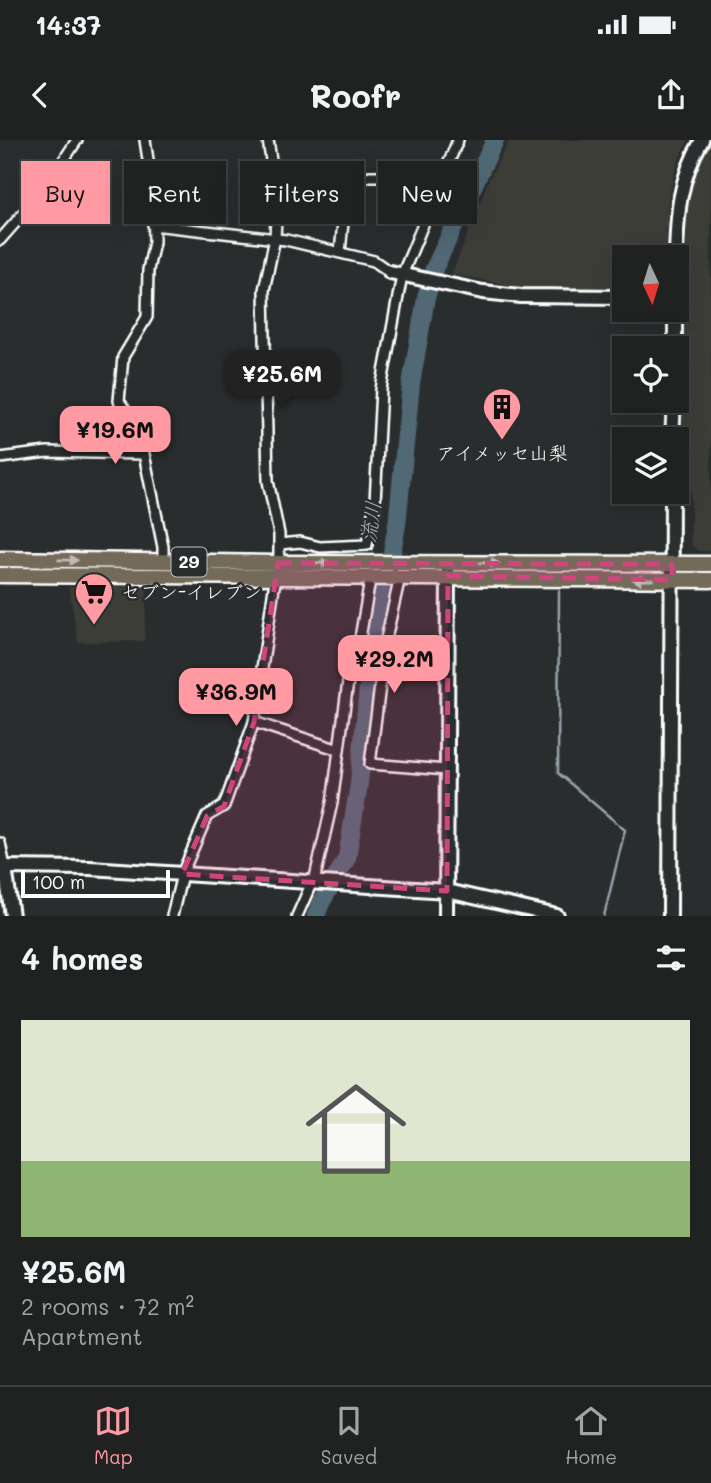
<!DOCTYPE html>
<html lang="en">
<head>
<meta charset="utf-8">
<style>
  :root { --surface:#202222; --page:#2d2f2f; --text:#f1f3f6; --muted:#a2a4a5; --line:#3d3f40; --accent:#ff9aa2 }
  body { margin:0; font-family:Mali,"Klee One",sans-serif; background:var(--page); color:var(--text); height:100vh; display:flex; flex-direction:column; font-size:26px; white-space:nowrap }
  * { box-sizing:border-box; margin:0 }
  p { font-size:23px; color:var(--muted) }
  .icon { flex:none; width:38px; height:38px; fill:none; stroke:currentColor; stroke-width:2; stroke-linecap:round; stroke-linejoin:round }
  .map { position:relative; height:776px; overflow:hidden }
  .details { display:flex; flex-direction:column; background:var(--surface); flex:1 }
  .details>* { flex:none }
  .top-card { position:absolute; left:21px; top:21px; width:670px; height:63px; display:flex; gap:14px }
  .needle { width:46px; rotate:176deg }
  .tools { position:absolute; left:612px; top:105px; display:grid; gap:14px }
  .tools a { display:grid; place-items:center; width:77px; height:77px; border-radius:0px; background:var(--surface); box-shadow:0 7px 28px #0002,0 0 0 2px var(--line); font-size:35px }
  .scale { position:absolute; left:21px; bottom:18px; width:149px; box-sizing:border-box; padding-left:7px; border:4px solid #fff; border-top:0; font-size:19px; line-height:24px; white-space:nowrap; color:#fff; -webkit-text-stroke:5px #2a2d2e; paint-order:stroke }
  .price { position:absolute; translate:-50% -60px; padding:0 16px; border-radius:14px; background:var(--accent); color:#111; font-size:23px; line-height:46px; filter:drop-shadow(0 2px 4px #0008) }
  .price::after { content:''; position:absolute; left:50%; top:42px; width:21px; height:16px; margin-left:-10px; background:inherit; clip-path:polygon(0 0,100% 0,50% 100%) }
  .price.selected { background:#222; color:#fff }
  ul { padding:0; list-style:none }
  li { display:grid; align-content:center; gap:14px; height:371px; padding:0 21px }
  li span { display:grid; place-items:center; height:217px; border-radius:0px; color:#555 }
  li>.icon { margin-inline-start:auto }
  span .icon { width:126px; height:126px; fill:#fffc; stroke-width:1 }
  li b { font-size:30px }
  h2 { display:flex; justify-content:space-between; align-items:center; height:84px; padding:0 21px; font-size:30px }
  .pill { padding:0 24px; border-radius:0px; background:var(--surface); box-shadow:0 7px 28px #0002,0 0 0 2px var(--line); font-size:24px; line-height:63px }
  .pill.selected { background:var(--accent); color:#111 }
  .status { display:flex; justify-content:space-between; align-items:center; height:49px; padding:0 35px; background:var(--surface); direction:ltr }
  .status svg { height:19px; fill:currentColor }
  header { display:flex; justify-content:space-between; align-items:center; height:91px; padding:0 21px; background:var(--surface); font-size:32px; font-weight:800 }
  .tab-bar { display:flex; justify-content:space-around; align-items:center; height:98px; border-top:2px solid var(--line); background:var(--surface); font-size:19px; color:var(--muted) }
  .tab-bar a { display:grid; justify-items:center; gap:4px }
  .tab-bar .selected { color:var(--accent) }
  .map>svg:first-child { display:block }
  .built { fill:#3e3e39 }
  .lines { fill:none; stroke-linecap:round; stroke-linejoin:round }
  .stream { stroke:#97a4ac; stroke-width:2.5 }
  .river { stroke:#516875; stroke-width:18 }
  .street-casing { stroke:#fff; stroke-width:14 }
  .secondary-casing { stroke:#fff; stroke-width:18 }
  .primary-casing { stroke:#fff; stroke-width:19 }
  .street { stroke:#2a2d2e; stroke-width:9 }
  .secondary { stroke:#2a2d2e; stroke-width:12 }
  .primary { stroke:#736b5a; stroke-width:14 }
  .oneway { fill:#c0bcb5 }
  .marked { fill:#ce467c; fill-opacity:0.2; stroke:#ce467c; stroke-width:5; stroke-dasharray:14 9; stroke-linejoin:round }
  .labels { text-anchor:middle; stroke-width:5; stroke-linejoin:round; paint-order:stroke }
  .shield { fill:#2a2d2e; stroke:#bfc0c0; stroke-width:2 }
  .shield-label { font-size:18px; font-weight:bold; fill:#fff }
  .poi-label { font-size:19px; fill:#fff; stroke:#2a2d2e }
  .water-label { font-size:21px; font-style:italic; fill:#a8b4ba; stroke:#2a2d2e }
</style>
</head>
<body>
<div class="status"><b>14:37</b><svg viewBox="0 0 49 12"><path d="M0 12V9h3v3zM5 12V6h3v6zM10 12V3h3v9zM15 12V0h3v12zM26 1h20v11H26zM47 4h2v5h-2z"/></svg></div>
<header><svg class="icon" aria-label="back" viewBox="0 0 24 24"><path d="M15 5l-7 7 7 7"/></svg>Roofr<svg class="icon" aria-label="share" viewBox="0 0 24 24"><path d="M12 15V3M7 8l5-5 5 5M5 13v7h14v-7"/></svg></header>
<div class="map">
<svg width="711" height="776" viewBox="0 0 711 776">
  <rect width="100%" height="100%" fill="#2a2d2e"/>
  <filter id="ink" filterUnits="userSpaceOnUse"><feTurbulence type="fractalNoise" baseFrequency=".0143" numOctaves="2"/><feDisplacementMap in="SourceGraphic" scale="14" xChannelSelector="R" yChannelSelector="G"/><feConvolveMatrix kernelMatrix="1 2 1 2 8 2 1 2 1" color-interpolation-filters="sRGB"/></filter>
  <g filter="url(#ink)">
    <g class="built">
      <polygon points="510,0 688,0 677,24 668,59 666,117 625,117 625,148 524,148 452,134 489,39"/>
      <polygon points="709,0 711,0 711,411 698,411 691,404 691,327 683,307 683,232 684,82 690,47 702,10"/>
      <polygon points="69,447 147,447 144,501 78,502"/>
    </g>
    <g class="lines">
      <polyline class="stream" points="559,451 558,633 625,690 604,776"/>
      <polyline class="river" points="316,776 321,763 347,718 359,644 369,536 397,385 411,244 426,158 434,129 495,0"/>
      <g class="street-casing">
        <g id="street">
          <polyline points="153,85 286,100 374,121 390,132"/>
          <polyline points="0,100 44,50 77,0"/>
          <polyline points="340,112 347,43 370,36 384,36 439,43"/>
          <polyline points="127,312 127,273 119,261 123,217 147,177 148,130 154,102 153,53 145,0"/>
          <polyline points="0,318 47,312 144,314 163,407 163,422"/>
          <polyline points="280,404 300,402 320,407 367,405 375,362 381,249 402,135 458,0"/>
          <polyline points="400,437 386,499 370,624 447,630"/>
          <polyline points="254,582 339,610"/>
          <polyline points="0,703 5,727"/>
          <polyline points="314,742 332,663 349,534 357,515 371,435"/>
          <polyline points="172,776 182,734 207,676 224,666 254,582 279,414 279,394 268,341 264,150 275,98 277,61 268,0"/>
          <polyline points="297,776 312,742"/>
        </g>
      </g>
      <g class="secondary-casing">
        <g id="secondary">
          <path d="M676,117C677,72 679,40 702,0"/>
          <polyline points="390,132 483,152 521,156 625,157"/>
          <polyline points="675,208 675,170"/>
          <polyline points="672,299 674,261"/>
          <polyline points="0,727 90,728 447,751 557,776"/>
          <polyline points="5,727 12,776"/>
          <polyline points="446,776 448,430"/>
          <polyline points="670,776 672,352"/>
        </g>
      </g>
      <g class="primary-casing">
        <g id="primary">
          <polyline points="0,419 278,423 711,424"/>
          <polyline points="0,435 711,440"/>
        </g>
      </g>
      <use href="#street" class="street"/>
      <use href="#secondary" class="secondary"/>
      <use href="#primary" class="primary"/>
    </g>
    <defs><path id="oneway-solid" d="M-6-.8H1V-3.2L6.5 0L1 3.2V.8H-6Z" transform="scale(1.75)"/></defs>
    <g class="oneway">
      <use href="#oneway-solid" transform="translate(68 420) rotate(1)"/>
      <use href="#oneway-solid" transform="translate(320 423)"/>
      <use href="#oneway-solid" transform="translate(489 423)"/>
      <use href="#oneway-solid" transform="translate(643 440) rotate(180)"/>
    </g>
  </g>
  <path class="marked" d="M278,423L672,424V440L448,436L447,751L182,734L207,676L224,666L254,582Z"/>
  <defs>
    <g id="building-pin" transform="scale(2.0125)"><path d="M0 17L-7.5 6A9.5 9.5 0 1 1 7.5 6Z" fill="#ff9aa2" stroke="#2a2d2e"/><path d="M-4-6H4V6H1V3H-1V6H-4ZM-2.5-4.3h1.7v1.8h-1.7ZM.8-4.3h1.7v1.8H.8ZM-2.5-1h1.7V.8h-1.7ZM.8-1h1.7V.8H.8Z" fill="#111"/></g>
    <g id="supermarket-pin" transform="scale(2.0125)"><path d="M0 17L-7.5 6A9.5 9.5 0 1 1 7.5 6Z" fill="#ff9aa2" stroke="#2a2d2e"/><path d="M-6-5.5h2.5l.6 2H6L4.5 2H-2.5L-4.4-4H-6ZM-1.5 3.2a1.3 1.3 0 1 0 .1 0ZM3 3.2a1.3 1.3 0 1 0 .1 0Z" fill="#111"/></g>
  </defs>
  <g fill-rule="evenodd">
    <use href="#building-pin" x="502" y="267"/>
    <use href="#supermarket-pin" x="94" y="452"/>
  </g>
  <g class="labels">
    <rect class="shield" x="171.5" y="407.5" width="35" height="29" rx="5"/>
    <g class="shield-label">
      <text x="189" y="428">29</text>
    </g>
    <g class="poi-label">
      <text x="502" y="320">アイメッセ山梨</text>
      <text x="121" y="459" text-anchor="start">セブン-イレブン</text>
    </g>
    <g class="water-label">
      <text transform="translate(371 382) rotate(-82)" y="7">流川</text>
    </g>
  </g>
</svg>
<div class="tools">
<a><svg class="needle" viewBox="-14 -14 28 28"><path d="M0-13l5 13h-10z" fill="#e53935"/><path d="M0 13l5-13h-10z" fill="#a2a4a5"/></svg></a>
<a><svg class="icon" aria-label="locate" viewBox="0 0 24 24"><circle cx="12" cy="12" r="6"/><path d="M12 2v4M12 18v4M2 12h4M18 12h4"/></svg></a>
<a><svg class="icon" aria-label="layers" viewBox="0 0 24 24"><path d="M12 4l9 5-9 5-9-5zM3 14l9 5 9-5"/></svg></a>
</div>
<div class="scale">100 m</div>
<b class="price selected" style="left:282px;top:270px">¥25.6M</b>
<b class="price" style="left:115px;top:326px">¥19.6M</b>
<b class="price" style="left:394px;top:555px">¥29.2M</b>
<b class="price" style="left:236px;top:588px">¥36.9M</b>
<div class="top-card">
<a class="pill selected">Buy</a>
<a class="pill">Rent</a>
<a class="pill">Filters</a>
<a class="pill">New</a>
</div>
</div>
<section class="details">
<h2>4 homes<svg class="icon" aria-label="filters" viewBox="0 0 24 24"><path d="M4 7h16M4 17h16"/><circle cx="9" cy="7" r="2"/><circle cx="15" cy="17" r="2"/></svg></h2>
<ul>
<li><span style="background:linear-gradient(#dfe7d0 65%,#8fb573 0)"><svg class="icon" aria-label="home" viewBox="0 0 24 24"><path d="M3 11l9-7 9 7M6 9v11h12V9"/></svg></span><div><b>¥25.6M</b><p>2 rooms · 72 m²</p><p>Apartment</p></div></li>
</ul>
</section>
<nav class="tab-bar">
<a class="selected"><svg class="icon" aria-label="map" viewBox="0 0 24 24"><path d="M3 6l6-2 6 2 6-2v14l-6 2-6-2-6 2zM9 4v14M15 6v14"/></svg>Map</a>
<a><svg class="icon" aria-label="saved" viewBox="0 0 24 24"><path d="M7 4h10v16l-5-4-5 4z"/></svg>Saved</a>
<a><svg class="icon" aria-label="home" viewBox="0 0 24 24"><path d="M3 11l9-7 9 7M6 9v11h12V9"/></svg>Home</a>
</nav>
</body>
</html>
